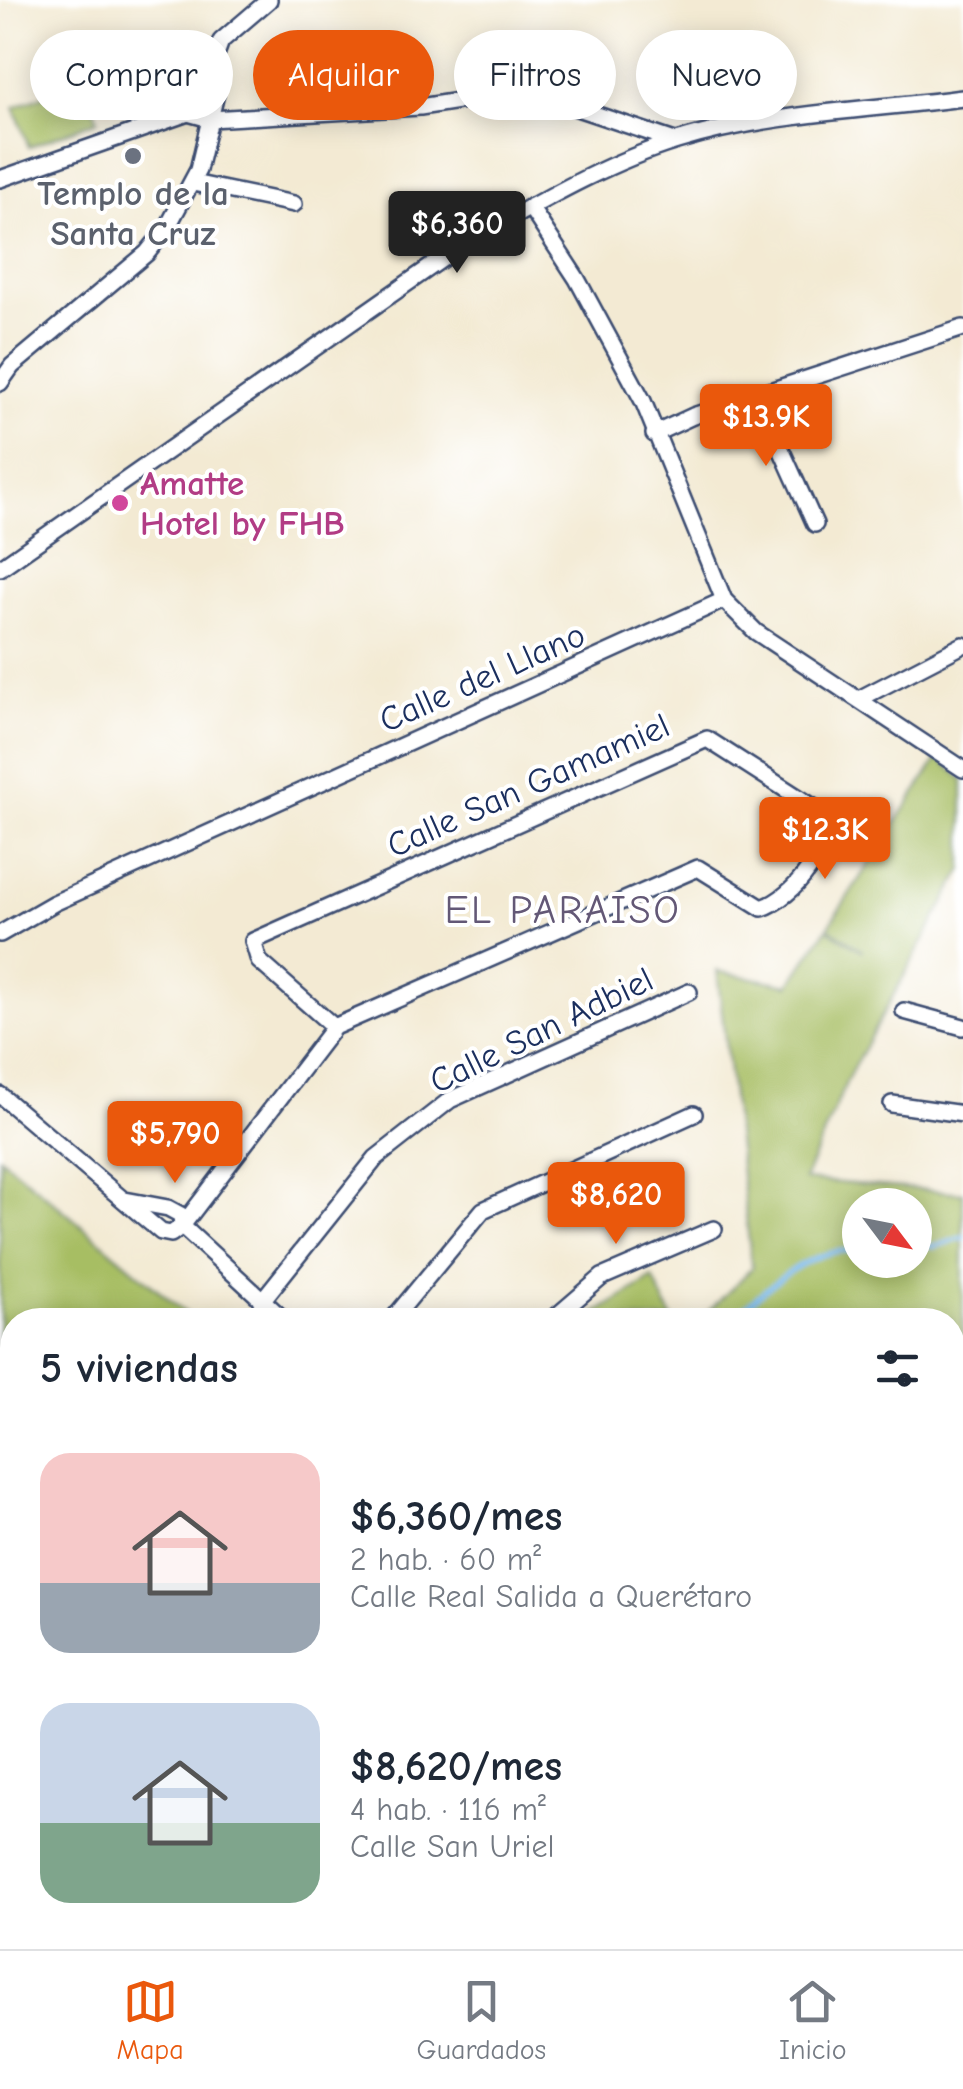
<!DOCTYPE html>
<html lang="es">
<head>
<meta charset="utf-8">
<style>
  :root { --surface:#fff; --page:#f6f6f7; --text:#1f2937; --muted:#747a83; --line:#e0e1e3; --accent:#ea580c }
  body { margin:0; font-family:"Comic Neue",sans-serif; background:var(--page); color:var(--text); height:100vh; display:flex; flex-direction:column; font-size:38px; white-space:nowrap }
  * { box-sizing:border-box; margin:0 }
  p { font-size:32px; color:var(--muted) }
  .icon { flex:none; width:55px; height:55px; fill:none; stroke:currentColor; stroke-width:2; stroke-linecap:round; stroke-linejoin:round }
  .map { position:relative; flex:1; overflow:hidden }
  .drawer { position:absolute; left:0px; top:1308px; width:965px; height:642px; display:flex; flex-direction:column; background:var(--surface); border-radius:40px 40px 0 0; box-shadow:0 5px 25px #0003 }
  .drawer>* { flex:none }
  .hud { position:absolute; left:30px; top:30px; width:905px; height:90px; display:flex; gap:20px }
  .needle { width:65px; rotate:122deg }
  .controls { position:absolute; left:842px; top:1188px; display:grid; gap:20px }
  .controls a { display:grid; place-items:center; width:90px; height:90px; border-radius:50%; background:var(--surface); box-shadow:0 5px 25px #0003; font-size:50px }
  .price { position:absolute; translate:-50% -85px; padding:0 22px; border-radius:10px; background:var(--accent); color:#fff; font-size:32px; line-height:65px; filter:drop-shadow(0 2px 5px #0008) }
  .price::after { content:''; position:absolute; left:50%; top:60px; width:30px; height:22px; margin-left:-15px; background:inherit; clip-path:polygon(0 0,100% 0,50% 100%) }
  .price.on { background:#222; color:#fff }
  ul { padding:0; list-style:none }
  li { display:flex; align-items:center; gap:30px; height:250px; padding:0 40px }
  li span { display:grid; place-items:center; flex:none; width:280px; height:200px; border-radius:30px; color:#555 }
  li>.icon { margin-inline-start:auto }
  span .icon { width:120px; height:120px; fill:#fffc; stroke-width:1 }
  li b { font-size:42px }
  h2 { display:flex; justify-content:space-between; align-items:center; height:120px; padding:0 40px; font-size:42px }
  .pill { padding:0 35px; border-radius:45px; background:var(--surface); box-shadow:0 5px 25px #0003; font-size:35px; line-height:90px }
  .pill.on { background:var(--accent); color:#fff }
  .tabs { display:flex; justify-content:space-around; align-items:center; height:140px; border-top:2px solid var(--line); background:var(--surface); font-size:28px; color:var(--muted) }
  .tabs a { display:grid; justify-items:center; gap:5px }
  .tabs .on { color:var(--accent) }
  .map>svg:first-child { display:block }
  .green { fill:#a7be63; stroke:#617660; stroke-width:2.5; fill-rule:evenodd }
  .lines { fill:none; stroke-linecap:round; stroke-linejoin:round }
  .stream { stroke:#7bbbf0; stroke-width:5 }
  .minor-casing { stroke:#3b4b70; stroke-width:20 }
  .minor { stroke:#fff; stroke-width:15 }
  .worship-dot { fill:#6b7280; stroke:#fff; stroke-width:4 }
  .hotel-dot { fill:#d1479c; stroke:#fff; stroke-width:4 }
  .labels { text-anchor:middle; stroke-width:8; stroke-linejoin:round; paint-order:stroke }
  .worship-label { font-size:35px; font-weight:bold; fill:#5b616d; stroke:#fff }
  .hotel-label { font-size:35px; font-weight:bold; fill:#b23c85; stroke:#fff; text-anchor:start }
  .street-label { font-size:35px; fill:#1b2f5e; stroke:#fff }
  .quarter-label { font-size:40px; letter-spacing:2.5px; fill:#635876; stroke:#fff }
</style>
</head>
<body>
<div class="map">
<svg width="963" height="1949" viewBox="0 0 963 1949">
  <rect width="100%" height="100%" fill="#fff"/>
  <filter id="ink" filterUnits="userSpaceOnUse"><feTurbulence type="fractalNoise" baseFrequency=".01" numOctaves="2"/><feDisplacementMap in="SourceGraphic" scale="20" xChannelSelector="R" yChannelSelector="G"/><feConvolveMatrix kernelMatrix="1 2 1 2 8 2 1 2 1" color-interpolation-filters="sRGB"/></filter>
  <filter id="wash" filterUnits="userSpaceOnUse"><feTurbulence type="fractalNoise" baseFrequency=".0048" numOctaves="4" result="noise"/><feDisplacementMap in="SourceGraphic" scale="40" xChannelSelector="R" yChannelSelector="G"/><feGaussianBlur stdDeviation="2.25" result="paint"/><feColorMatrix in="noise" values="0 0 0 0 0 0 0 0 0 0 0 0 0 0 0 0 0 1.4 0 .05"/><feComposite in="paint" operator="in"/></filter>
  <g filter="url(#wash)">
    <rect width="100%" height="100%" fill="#f3ead3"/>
    <g class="green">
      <polygon points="83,80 98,120 29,147 14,107"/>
      <path d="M938,758L963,779V869L849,1076L804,1180L963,1193V1362L953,1363L952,1320H700L752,1268L717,971L789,985L827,929L863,951L828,927ZM860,1205H915V1260H860Z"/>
      <polygon points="0,1157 194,1320 12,1320 12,1811 0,1803"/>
      <polygon points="653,1278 673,1320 585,1320"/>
      <polygon points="952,1645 963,1666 963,1750 953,1757"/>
      <polygon points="953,1797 963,1813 963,1949 536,1949 542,1938 952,1938"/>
      <polygon points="207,1938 510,1938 504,1949 232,1949 226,1941 214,1949"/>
    </g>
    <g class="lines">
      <g class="stream">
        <polyline points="915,1243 934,1247 963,1237"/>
        <path d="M731,1320C762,1292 813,1242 860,1252"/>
        <polyline points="0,1531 12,1533"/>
      </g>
    </g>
  </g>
  <g filter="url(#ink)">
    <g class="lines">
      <g class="minor-casing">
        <g id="minor">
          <polyline points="0,179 188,113 210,119 420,107 503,94 535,94 675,141"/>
          <polyline points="193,183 294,204"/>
          <polyline points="530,207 577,279 643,401 724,600 756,632 963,769"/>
          <polyline points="0,383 12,366 147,253 167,228 198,170 216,94 213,63 221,41 269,0"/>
          <polyline points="757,396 815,524"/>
          <polyline points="654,434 693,416 963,328"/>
          <path d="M0,568L459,247C528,209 601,164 677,141C768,113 869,110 963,98"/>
          <polyline points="859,699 963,645"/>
          <polyline points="0,934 54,903 724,600"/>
          <polyline points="904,1011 963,1027"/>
          <path d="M0,1095L161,1232L171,1234L182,1226L334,1027L698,868L762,908C794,898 835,846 821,812L707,739L253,941L259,961L334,1027"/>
          <polyline points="892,1104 963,1114"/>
          <polyline points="125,1200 168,1208 181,1215 182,1226 284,1320"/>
          <polyline points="261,1302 376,1158 450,1100 689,992"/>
          <polyline points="392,1320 483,1210 694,1114"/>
          <polyline points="552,1320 602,1277 714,1229"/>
          <polyline points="952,1381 963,1380"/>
          <polyline points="0,1886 12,1895"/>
          <polyline points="0,1916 12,1924"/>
          <polyline points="33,1938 50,1949"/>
          <polyline points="78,1938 96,1949"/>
          <polyline points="516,1949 519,1938"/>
        </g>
      </g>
      <use href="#minor" class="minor"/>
    </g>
  </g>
  <circle class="worship-dot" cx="133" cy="156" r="10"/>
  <circle class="hotel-dot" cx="120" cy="503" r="10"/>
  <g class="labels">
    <g class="worship-label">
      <text x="133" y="205">Templo de la<tspan x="133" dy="40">Santa Cruz</tspan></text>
    </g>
    <g class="hotel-label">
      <text x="140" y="495">Amatte<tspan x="140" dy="40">Hotel by FHB</tspan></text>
    </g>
    <g class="street-label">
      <text transform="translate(482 677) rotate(-24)" y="12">Calle del Llano</text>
      <text transform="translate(528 785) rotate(-24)" y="12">Calle San Gamamiel</text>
      <text transform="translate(541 1030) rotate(-26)" y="12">Calle San Adbiel</text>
    </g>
    <g class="quarter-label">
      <text x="563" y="923">EL PARAISO</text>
    </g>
  </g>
</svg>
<div class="controls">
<a><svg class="needle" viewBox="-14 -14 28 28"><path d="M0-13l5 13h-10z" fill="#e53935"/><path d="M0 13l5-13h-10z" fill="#747a83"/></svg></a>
</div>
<b class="price on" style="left:457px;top:276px">$6,360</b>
<b class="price" style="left:766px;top:469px">$13.9K</b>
<b class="price" style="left:825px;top:882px">$12.3K</b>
<b class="price" style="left:175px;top:1186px">$5,790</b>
<b class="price" style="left:616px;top:1247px">$8,620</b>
<div class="hud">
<a class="pill">Comprar</a>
<a class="pill on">Alquilar</a>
<a class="pill">Filtros</a>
<a class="pill">Nuevo</a>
</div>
<section class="drawer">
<h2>5 viviendas<svg class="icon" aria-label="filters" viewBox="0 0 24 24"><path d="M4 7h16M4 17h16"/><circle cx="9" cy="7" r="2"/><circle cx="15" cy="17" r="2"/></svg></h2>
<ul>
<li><span style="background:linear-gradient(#f6c9c9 65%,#9aa5b1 0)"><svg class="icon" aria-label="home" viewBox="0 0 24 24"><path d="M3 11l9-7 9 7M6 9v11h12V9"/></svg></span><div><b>$6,360/mes</b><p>2 hab. · 60 m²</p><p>Calle Real Salida a Querétaro</p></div></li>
<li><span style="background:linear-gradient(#c9d6e8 60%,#7fa58c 0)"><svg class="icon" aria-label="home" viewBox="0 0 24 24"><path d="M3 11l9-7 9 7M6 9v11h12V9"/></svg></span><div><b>$8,620/mes</b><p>4 hab. · 116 m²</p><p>Calle San Uriel</p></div></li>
</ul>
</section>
</div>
<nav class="tabs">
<a class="on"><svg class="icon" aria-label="map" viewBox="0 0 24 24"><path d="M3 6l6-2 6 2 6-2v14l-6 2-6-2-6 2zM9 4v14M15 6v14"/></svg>Mapa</a>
<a><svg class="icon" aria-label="saved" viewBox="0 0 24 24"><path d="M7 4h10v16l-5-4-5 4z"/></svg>Guardados</a>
<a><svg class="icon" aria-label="home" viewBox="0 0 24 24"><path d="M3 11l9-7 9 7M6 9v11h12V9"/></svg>Inicio</a>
</nav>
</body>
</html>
